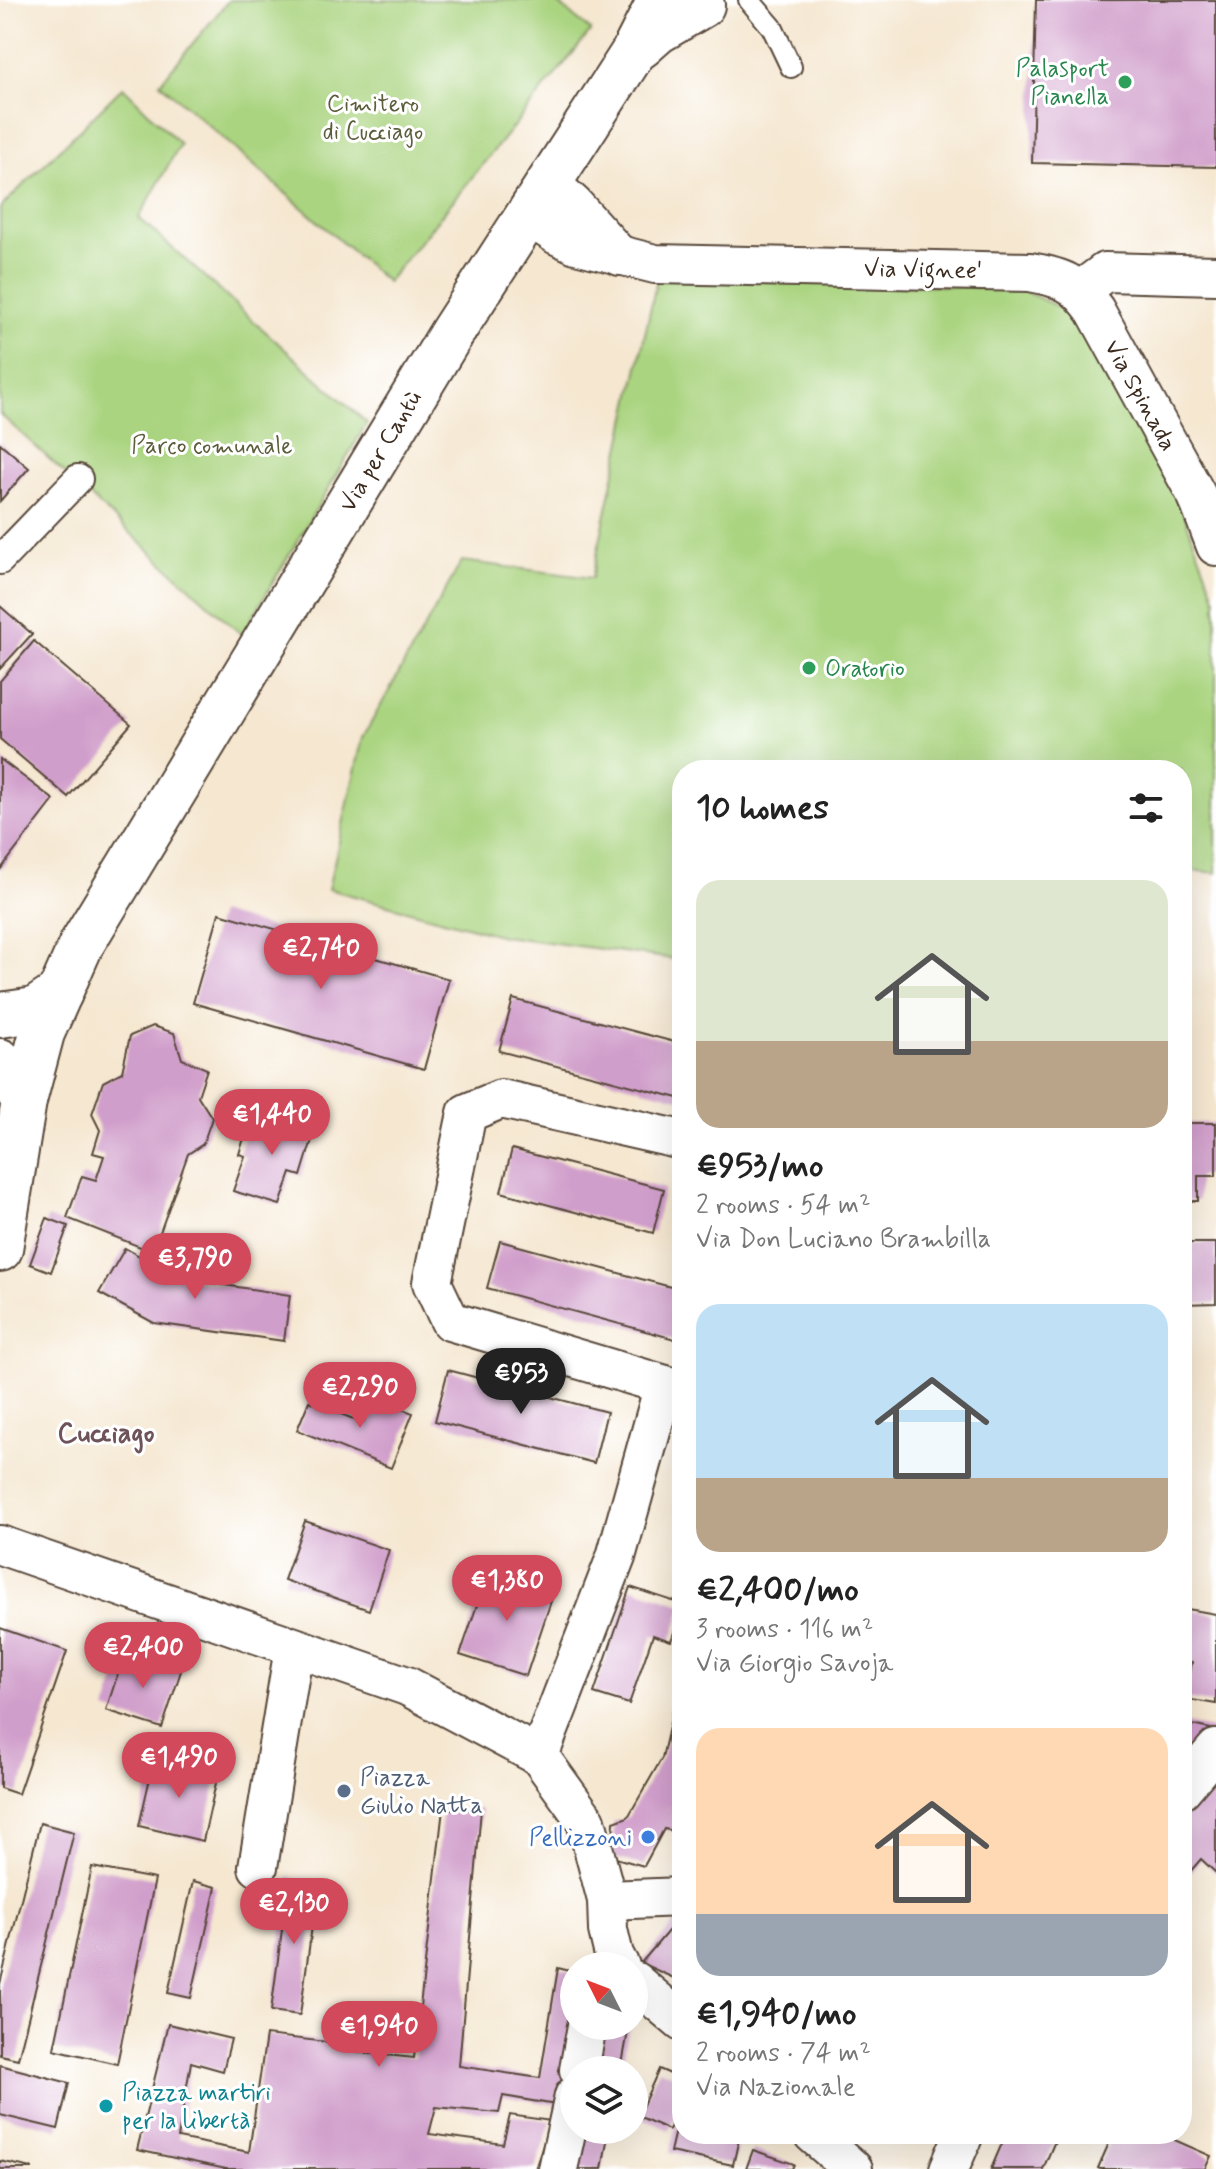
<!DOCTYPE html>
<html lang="en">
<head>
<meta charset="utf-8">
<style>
  :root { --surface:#fff; --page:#f2f2f2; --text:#222; --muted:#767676; --accent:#d1495b }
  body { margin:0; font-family:Mynerve,sans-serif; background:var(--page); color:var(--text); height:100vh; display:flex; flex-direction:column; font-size:30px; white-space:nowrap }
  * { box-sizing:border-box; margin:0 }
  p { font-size:26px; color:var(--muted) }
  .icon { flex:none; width:44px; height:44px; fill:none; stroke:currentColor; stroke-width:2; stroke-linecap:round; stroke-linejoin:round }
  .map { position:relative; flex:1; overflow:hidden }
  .sheet { position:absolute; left:672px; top:760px; width:520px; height:1384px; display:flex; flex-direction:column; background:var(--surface); border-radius:32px; box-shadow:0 8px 32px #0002 }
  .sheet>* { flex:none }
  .needle { width:52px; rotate:312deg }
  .controls { position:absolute; left:560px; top:1952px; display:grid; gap:16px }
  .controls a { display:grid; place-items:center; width:88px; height:88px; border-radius:50%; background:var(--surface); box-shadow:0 8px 32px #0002; font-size:40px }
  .price { position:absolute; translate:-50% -68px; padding:0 18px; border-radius:28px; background:var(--accent); color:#fff; font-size:26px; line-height:52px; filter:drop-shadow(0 2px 4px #0008) }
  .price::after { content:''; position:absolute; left:50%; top:48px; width:24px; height:18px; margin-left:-12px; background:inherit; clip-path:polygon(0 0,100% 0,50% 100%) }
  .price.active { background:#222; color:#fff }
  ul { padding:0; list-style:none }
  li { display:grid; align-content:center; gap:16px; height:424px; padding:0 24px }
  li span { display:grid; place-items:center; height:248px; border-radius:24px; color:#555 }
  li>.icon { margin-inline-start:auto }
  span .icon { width:144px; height:144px; fill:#fffc; stroke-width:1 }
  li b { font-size:34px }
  h2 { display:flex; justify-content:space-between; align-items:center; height:96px; padding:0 24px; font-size:34px }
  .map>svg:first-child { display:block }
  .green { fill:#aad480; stroke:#727f4f; stroke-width:2 }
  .building { fill:#d09ecb }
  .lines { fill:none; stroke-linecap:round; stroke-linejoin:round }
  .service-casing { stroke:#574639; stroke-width:24 }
  .pedestrian-casing { stroke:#574639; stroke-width:32 }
  .minor-casing { stroke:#574639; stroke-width:42 }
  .tertiary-casing { stroke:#574639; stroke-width:48 }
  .secondary-casing { stroke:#574639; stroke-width:48 }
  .service { stroke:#fff; stroke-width:20 }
  .pedestrian { stroke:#fff; stroke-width:28 }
  .minor { stroke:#fff; stroke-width:38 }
  .tertiary { stroke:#fff; stroke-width:44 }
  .secondary { stroke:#fff; stroke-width:44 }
  .leisure-dot { fill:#2e9e5b; stroke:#fff; stroke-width:3 }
  .service-dot { fill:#5c6f8a; stroke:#fff; stroke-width:3 }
  .shop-dot { fill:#3f7fe0; stroke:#fff; stroke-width:3 }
  .culture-dot { fill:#0f9aa8; stroke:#fff; stroke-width:3 }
  .labels { text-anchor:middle; stroke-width:6; stroke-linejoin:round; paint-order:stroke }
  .leisure-label { font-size:24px; fill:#27864d; stroke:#fff; text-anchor:end }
  .park-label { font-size:24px; fill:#5c5d3b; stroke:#fff }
  .street-label { font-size:24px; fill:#3b2a1e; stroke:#fff }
  .service-label { font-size:24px; fill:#4e5e75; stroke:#fff; text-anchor:start }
  .shop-label { font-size:24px; fill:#366cbe; stroke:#fff; text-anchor:end }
  .culture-label { font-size:24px; fill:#0d838f; stroke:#fff; text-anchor:start }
  .quarter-label { font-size:28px; font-weight:bold; fill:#6f535b; stroke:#fff }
</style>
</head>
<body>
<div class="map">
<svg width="1216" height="2169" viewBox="0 0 1216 2169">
  <rect width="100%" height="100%" fill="#fff"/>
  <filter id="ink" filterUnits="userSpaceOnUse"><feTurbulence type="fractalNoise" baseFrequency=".0125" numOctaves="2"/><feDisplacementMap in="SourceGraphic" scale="16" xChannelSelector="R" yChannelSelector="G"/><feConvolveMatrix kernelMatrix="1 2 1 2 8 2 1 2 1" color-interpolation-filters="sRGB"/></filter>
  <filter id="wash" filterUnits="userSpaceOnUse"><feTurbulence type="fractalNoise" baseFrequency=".006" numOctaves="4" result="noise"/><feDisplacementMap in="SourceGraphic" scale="32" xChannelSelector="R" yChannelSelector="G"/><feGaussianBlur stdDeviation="1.8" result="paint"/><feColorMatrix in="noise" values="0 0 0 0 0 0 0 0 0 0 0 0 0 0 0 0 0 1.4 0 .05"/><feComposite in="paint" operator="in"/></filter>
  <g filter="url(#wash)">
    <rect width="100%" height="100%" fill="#f5e7d0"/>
    <g class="green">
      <polygon points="229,0 554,0 591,31 387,282 160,83"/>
      <polygon points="123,87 180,144 139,218 367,423 242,635 0,414 0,208"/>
      <polygon points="658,274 1020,289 1060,308 1079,328 1181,507 1216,599 1216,873 1182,869 1182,770 682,770 682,960 503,936 328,889 363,737 462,561 592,578"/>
    </g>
    <g id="blocks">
      <g class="building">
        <polygon points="1036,0 1216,0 1216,167 1032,163"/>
        <polygon points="0,443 29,468 0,501"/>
        <polygon points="0,606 32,634 0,669"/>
        <polygon points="34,641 131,724 68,797 0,739 0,681"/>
        <polygon points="0,759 54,800 0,870"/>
        <polygon points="219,913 449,979 424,1069 193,1003"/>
        <polygon points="513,999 682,1044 682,1099 499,1051"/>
        <polygon points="153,1026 174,1033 182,1059 207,1069 198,1096 212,1118 203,1144 188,1154 153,1252 67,1218 82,1176 96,1180 104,1156 93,1153 100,1130 92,1114 103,1082 122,1072 130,1036"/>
        <polygon points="253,1110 315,1130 301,1176 291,1173 280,1205 233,1191 245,1156 239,1154"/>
        <polygon points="1182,1123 1216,1123 1216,1176 1198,1176 1198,1201 1182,1201"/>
        <polygon points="512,1149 664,1189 653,1233 501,1192"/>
        <polygon points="47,1218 68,1226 51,1272 30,1264"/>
        <polygon points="500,1241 682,1290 682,1341 487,1288"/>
        <polygon points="1182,1243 1216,1243 1216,1303 1182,1304"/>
        <polygon points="125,1248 179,1278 290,1295 284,1341 154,1323 99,1293"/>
        <polygon points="448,1370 607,1412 594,1463 435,1421"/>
        <polygon points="373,1398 413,1413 391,1468 297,1430 309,1401 363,1423"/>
        <polygon points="305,1521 389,1550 369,1610 284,1580"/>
        <polygon points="489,1570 554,1592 526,1676 460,1655"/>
        <polygon points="630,1587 682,1604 682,1609 671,1641 653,1635 629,1704 594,1693"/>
        <polygon points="1182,1608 1216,1614 1216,1704 1186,1699 1192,1662 1182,1660"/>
        <polygon points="0,1628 67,1651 18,1794 0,1788"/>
        <polygon points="125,1652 181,1671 162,1728 106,1710"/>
        <polygon points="681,1675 682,1833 664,1829 644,1866 612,1857 614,1822 628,1817 662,1758"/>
        <polygon points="1182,1723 1215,1730 1182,1768"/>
        <polygon points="154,1760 218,1774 203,1841 139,1826"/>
        <polygon points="1216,1770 1216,1873 1201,1859 1182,1881 1182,1810"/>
        <polygon points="443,1809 481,1809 459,2066 540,2078 558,1968 574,1972 574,2026 568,2107 503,2096 499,2113 436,2107 429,2134 503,2144 510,2115 551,2121 535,2169 226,2169 137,2150 168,2024 231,2039 223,2071 191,2062 178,2138 249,2152 266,2035 327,2042 333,2019 359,2021 357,2052 414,2058"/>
        <polygon points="40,1823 74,1832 18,2059 0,2055 0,1984"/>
        <polygon points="92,1867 155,1879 117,2064 54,2049"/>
        <polygon points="289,1878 318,1882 300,2015 271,2011"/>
        <polygon points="193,1881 216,1887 191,1998 168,1993"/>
        <polygon points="680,1917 682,1919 682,1982 641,1963"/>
        <polygon points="599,2026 629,2026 621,2070 591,2070"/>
        <polygon points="0,2065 69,2083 58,2129 0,2115"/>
        <polygon points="659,2069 682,2079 682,2101 669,2130 638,2116"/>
        <polygon points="681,2104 682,2134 740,2134 733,2165 670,2152"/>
        <polygon points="579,2130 609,2130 602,2169 571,2169"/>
        <polygon points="1006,2134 1058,2134 1043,2169 991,2169"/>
        <polygon points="1113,2134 1161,2134 1211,2156 1205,2169 1100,2169 1098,2168"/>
        <polygon points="753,2150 794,2164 792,2169 746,2169"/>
        <polygon points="0,2161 32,2168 32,2169 0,2169"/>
      </g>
    </g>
  </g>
  <g filter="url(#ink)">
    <use href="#blocks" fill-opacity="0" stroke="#574639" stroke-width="2"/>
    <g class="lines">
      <g class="service-casing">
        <polyline id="service" points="749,0 772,27 791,67"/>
      </g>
      <g class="pedestrian-casing">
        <polyline id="pedestrian" points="0,560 78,479"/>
      </g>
      <g class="minor-casing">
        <g id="minor">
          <polyline points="550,183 574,205 620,256"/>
          <path d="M528,216L557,235L576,244L655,264L1030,272C1063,278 1075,282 1095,310L1197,496L1216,546"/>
          <polyline points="1081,290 1105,272 1216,275"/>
          <polyline points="682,1140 501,1099 467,1113 432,1283 450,1321 682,1390"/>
          <polyline points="0,1545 407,1686 539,1756 586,1821 607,1900 608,1930 614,1955 620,1966"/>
          <polyline points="539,1756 616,1557 664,1385"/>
          <polyline points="1182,1789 1216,1749"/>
          <polyline points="258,1867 294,1648"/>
          <polyline points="607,1900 682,1897"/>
          <polyline points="634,1981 682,2022"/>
          <polyline points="579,2070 587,2026"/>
          <polyline points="813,2134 853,2169"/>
          <polyline points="558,2169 574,2096"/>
          <polyline points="949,2169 964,2134"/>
        </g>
      </g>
      <g class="tertiary-casing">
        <g id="tertiary">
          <polyline points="0,1015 35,1010 60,993"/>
          <polyline points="0,1061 24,1101"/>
        </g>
      </g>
      <g class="secondary-casing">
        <g id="secondary">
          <polyline points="641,46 658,31 702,5"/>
          <polyline points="0,1249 24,1101 42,1033 81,945 453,331 633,53 660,0"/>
        </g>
      </g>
      <use href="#service" class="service"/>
      <use href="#pedestrian" class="pedestrian"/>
      <use href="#minor" class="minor"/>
      <use href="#tertiary" class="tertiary"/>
      <use href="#secondary" class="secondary"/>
    </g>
  </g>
  <g class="leisure-dot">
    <circle cx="1125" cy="82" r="8"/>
    <circle cx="809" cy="668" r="8"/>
  </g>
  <circle class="service-dot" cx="344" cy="1791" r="8"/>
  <circle class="shop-dot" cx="648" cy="1837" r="8"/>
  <circle class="culture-dot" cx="106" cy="2106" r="8"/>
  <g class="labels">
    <g class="leisure-label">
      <text x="1109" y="76">Palasport<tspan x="1109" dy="28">Pianella</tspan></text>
      <text x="825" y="676" text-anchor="start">Oratorio</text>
    </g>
    <g class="park-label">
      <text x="373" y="111">Cimitero<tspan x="373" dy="28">di Cucciago</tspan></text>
      <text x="212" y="453">Parco comunale</text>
    </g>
    <g class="street-label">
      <text transform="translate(923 269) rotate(1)" y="8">Via Vignee'</text>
      <text transform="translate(1141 395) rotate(61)" y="8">Via Spinada</text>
      <text transform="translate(380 451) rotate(-59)" y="8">Via per Cantù</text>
    </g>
    <g class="service-label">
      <text x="360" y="1785">Piazza<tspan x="360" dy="28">Giulio Natta</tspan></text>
    </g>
    <g class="shop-label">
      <text x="632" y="1845">Pellizzoni</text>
    </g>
    <g class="culture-label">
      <text x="122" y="2100">Piazza martiri<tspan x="122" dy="28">per la libertà</tspan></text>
    </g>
    <g class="quarter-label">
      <text x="106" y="1442">Cucciago</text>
    </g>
  </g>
</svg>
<div class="controls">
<a><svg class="needle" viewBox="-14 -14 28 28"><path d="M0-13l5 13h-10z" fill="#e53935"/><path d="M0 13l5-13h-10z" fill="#767676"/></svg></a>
<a><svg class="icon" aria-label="layers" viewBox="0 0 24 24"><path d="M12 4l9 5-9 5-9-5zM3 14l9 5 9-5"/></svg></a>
</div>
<b class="price" style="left:321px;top:991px">€2,740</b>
<b class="price" style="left:272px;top:1157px">€1,440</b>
<b class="price" style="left:195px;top:1301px">€3,790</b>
<b class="price active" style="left:521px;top:1416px">€953</b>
<b class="price" style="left:360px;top:1430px">€2,290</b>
<b class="price" style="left:507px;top:1623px">€1,380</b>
<b class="price" style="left:143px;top:1690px">€2,400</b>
<b class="price" style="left:179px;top:1800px">€1,490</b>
<b class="price" style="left:294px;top:1946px">€2,130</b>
<b class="price" style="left:379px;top:2069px">€1,940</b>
<section class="sheet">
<h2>10 homes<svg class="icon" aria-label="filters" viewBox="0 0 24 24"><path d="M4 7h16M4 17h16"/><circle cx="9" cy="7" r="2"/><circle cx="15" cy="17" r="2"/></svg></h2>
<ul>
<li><span style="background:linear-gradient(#dfe7d0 65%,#b9a48a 0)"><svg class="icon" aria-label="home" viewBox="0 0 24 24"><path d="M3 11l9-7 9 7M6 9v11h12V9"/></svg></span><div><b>€953/mo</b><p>2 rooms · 54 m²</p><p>Via Don Luciano Brambilla</p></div></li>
<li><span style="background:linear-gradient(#bfe0f5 70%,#b9a48a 0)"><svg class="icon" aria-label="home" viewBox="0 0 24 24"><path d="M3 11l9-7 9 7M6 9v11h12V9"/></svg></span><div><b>€2,400/mo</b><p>3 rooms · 116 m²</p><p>Via Giorgio Savoja</p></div></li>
<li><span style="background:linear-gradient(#ffd9b3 75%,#9aa5b1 0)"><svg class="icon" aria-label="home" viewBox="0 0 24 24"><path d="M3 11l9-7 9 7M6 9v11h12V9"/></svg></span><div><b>€1,940/mo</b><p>2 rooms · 74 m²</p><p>Via Nazionale</p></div></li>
</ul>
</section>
</div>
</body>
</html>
